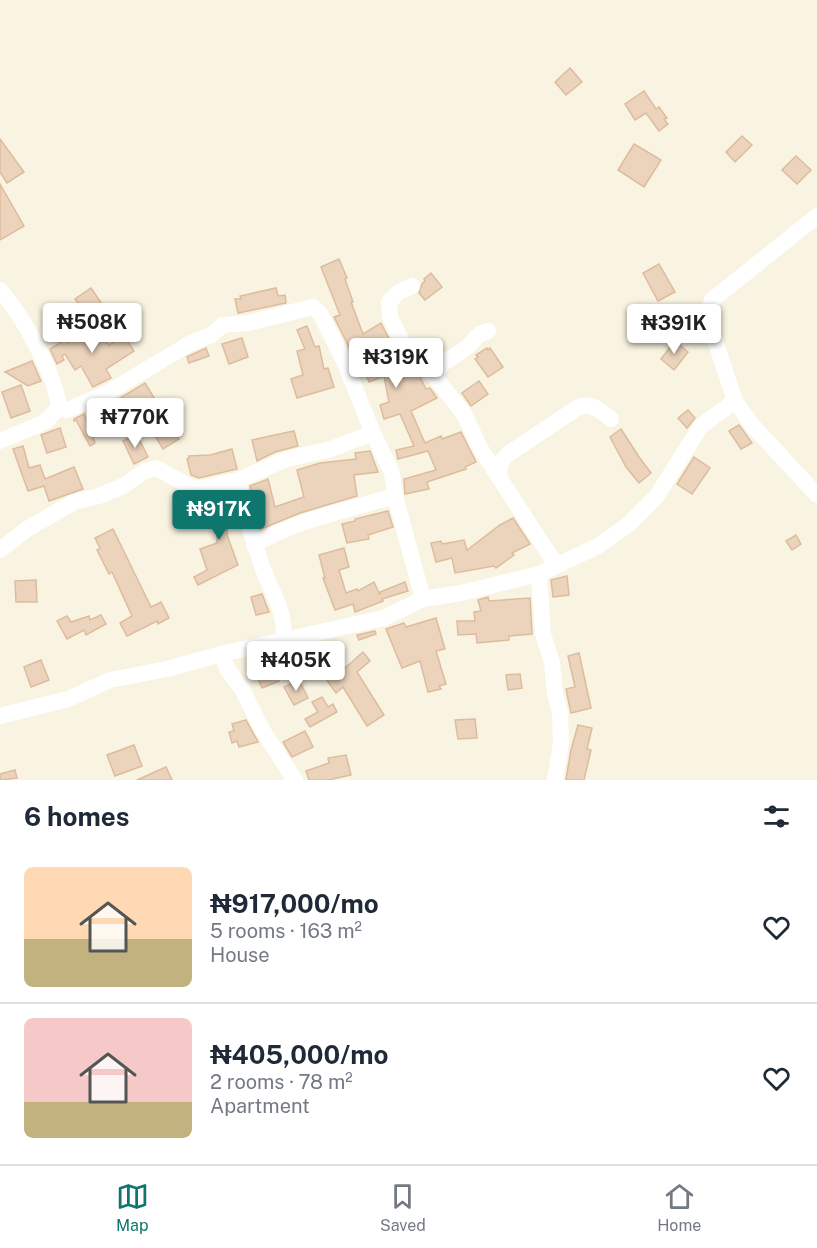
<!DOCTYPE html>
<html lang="en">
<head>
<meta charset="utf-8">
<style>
  :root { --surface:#fff; --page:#f6f6f7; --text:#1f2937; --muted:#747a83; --line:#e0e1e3; --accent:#0f766e }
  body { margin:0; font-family:"Public Sans",sans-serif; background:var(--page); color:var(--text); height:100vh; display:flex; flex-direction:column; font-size:22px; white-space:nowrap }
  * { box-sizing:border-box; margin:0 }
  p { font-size:20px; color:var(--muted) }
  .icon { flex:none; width:33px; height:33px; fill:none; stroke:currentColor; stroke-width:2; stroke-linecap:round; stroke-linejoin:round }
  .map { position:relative; height:780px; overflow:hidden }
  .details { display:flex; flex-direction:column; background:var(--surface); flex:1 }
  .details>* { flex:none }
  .price { position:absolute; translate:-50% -51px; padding:0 14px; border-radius:6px; background:#fff; color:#222; font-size:20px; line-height:39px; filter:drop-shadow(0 2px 3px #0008) }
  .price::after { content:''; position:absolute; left:50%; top:36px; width:18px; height:14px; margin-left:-9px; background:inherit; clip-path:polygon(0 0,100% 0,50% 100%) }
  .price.active { background:var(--accent); color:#fff }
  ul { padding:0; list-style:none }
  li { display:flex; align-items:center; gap:18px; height:150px; padding:0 24px }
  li+li { border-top:2px solid var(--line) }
  li span { display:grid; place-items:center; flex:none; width:168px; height:120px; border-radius:9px; color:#555 }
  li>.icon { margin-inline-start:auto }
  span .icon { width:72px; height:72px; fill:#fffc; stroke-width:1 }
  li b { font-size:26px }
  h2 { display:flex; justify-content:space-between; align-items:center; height:72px; padding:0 24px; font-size:26px }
  .menu { display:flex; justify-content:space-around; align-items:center; height:84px; border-top:2px solid var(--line); background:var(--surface); font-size:16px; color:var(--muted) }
  .menu a { display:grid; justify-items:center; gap:3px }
  .menu .active { color:var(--accent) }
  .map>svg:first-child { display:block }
  .building { fill:#ecd4bc; stroke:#ddbc9e; stroke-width:1.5 }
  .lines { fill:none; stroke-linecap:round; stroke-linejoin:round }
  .minor { stroke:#fff; stroke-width:16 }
</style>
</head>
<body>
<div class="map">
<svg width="817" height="780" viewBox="0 0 817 780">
  <rect width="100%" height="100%" fill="#f9f3e1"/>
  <g class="building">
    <polygon points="570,68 582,82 566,95 555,82"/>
    <polygon points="644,91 656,109 659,107 667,118 664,119 668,124 659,131 646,113 635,120 625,104"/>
    <polygon points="742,136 752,145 735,162 726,152"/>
    <polygon points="0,139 24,172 7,183 0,172"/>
    <polygon points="634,144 661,160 644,187 618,170"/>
    <polygon points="796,156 811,170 797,184 782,170"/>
    <polygon points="0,184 24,226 0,240"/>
    <polygon points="339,259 347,278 345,279 353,302 351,302 363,334 381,323 389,339 376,347 386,374 405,363 420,377 426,389 430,388 437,398 411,411 425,443 441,436 442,439 461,432 476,462 465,467 466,469 427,482 429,489 405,494 404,479 436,470 428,451 398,459 396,450 414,446 400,414 384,419 380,405 389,402 384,376 369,382 358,353 353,355 334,317 340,315 321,267"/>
    <polygon points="659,264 675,292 658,301 643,273"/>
    <polygon points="431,273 442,287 425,300 419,293 422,284 425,281 424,279"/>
    <polygon points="91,288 104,307 89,318 75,299"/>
    <polygon points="276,288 278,296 285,295 286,303 238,313 235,299 241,299 240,296"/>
    <polygon points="94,322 100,329 97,332 109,345 124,336 134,351 106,369 111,378 93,387 81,366 75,370 65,354 62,356 64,360 57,364 50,349 66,339 68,343"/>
    <polygon points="307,326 315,347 319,346 324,369 328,368 334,387 297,398 291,379 303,375 297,351 305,349 297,330"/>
    <polygon points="242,338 248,357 229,364 222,344"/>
    <polygon points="675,341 688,352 674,370 661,359"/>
    <polygon points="206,348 209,356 189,363 187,357"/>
    <polygon points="487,348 488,350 490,348 503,367 488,377 475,359 478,357 476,355"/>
    <polygon points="32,361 41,381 28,386 5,372"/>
    <polygon points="479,381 488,394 471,406 462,393"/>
    <polygon points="145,383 179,439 163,449 135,403 124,409 128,417 113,426 102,409"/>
    <polygon points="21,385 30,411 11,418 2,392"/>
    <polygon points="688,410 695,418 687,428 678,418"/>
    <polygon points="84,414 95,443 90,446 76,420 74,421 74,419"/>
    <polygon points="739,425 752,443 741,449 729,431"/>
    <polygon points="60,428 66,447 47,453 41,435"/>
    <polygon points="621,429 639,457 651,473 639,483 626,467 610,437"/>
    <polygon points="294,431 298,446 275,452 257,461 252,440"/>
    <polygon points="137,435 148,457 134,464 123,441"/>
    <polygon points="23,446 29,468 40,465 45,479 74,467 83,489 49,501 44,486 28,491 13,449"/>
    <polygon points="232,449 237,469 199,478 191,475 187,459 189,458 189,456 210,455"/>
    <polygon points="370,451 378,472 354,475 357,496 300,513 261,529 250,486 268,479 275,507 304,497 297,470 320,463 356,459 355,453"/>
    <polygon points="694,457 710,468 692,494 677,484"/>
    <polygon points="227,493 230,493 235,516 227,518 227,535 238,565 198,585 194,577 207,570 200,549 217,543 217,518 210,519 207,500 227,496"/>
    <polygon points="388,511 393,527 368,535 369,539 347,543 342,524 355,521 355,519"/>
    <polygon points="513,518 530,544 512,553 514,555 496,568 494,566 455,573 452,558 436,562 431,543 441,541 442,544 464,540 467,550 500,525"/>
    <polygon points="113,529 151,607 161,602 169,618 158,624 157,621 127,636 120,623 132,616 112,572 109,574 97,550 100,548 95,538"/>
    <polygon points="796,535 801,544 792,550 786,541"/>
    <polygon points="344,548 349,567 339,570 346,593 357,589 358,591 374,582 380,595 380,592 405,582 408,591 382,599 383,601 355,612 353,604 335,610 323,578 325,578 319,555"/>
    <polygon points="567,576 569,595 553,597 551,580"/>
    <polygon points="36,580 37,602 16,602 15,581"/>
    <polygon points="262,594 269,612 256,615 251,597"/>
    <polygon points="488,597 489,601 530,598 532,634 509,636 509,640 477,643 476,634 458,635 457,621 475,621 474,612 481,611 478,600"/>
    <polygon points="101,615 106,624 86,635 84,630 67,639 57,621 67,616 71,622 89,616 90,620"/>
    <polygon points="436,618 445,649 436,651 446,684 439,686 441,689 428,692 420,661 402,668 386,629 404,623 406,627"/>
    <polygon points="375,631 376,634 359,640 357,635"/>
    <polygon points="336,651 345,668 363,652 370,661 357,672 384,715 367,726 343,687 336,693 328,682 318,661"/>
    <polygon points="579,653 591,708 571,713 566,689 575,687 568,656"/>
    <polygon points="269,658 279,681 262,688 252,665"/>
    <polygon points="41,660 49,680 31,687 24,667"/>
    <polygon points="520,674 522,688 508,690 506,675"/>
    <polygon points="299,680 308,698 294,705 284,687"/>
    <polygon points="322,697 328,707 333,704 337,712 310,727 305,719 318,712 312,702"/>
    <polygon points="475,719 477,738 458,739 455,720"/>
    <polygon points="246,720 258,742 239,747 237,741 232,743 229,732 234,731 232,724"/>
    <polygon points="578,725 592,728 587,749 591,750 584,780 569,780 566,779 571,750"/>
    <polygon points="305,731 313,747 292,757 283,742"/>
    <polygon points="134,745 142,766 115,776 107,755"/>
    <polygon points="346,755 351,775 328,780 309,780 306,771 329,763 328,758"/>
    <polygon points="166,767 172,780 137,780"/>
    <polygon points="15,770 17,778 0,780 0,774"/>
  </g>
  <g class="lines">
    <g class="minor">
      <polyline points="412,286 399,292 389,302 390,317 407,351 435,377 464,414 480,448 556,565"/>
      <path d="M0,290C22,315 56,375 59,408L45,422L0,441"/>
      <path d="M435,377C444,356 451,361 466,348C477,340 472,336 488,331"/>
      <polyline points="735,401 708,319 712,300 817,216"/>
      <polyline points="59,408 67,410 107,393 189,344 211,335 223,325 248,323 313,307 320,313 343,359 373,433 392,473 395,496 423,599"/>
      <path d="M499,473L501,462L508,454L577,408C591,401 599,410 611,419"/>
      <path d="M238,480C244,510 252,538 262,566C271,593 287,611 283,641"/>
      <path d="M254,545C292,521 351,509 395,496"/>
      <polyline points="0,550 27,529 74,502 99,496 123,486 145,471 156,468 191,487 199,489 238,480 287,459 331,449 373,433"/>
      <polyline points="539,574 543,634 552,663 555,693 560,712 561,743 555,780"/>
      <polyline points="221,654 228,670 242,689 263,731 295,780"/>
      <polyline points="0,716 68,699 110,680 167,669 221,654 384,618 423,599 461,593 539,574 598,546 629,524 656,497 701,426 735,401 752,425 817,495"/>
    </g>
  </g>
</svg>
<b class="price" style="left:92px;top:354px">₦508K</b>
<b class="price" style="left:674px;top:355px">₦391K</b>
<b class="price" style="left:396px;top:389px">₦319K</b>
<b class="price" style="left:135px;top:449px">₦770K</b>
<b class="price active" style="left:219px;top:541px">₦917K</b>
<b class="price" style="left:296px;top:692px">₦405K</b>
</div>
<section class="details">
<h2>6 homes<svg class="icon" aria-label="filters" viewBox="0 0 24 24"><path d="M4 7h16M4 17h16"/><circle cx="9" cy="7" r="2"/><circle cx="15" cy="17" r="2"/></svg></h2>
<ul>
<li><span style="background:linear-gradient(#ffd9b3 60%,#c2b280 0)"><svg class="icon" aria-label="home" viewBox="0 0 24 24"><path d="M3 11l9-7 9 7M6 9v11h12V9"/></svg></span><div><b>₦917,000/mo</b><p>5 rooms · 163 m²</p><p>House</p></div><svg class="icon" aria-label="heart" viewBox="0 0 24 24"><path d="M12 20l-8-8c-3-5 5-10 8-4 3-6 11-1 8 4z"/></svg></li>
<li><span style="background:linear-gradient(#f6c9c9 70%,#c2b280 0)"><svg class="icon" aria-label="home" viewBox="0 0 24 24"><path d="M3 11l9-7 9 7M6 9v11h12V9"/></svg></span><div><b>₦405,000/mo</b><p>2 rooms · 78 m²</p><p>Apartment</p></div><svg class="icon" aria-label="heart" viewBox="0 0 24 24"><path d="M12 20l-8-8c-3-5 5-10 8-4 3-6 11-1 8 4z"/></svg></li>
</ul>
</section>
<nav class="menu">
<a class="active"><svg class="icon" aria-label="map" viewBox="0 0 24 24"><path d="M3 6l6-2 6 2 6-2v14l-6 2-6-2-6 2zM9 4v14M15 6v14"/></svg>Map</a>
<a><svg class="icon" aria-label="saved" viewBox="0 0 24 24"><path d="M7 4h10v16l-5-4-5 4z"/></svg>Saved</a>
<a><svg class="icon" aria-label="home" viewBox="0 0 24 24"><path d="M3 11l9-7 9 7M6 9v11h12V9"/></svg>Home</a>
</nav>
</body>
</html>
